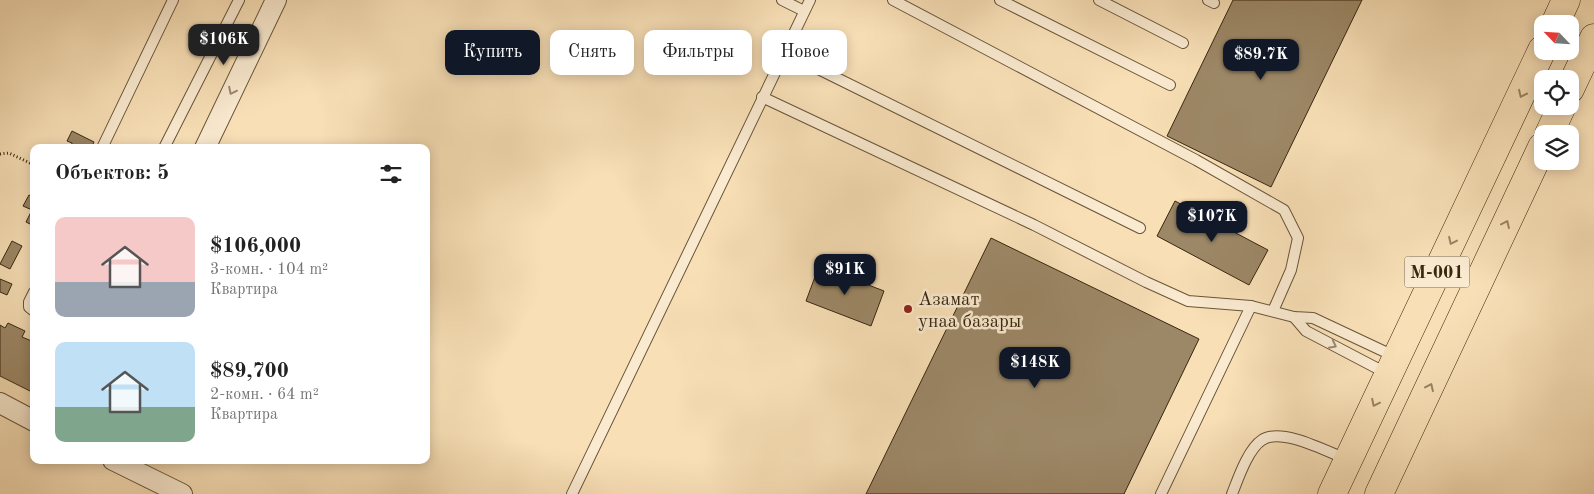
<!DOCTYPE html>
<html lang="ru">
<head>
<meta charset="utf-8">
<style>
  :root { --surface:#fff; --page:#f6f6f6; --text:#222; --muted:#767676; --accent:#111827 }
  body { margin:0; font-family:"Old Standard TT",serif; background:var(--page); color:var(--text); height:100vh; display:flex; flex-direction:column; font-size:19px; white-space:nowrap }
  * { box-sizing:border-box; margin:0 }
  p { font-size:16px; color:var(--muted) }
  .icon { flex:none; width:28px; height:28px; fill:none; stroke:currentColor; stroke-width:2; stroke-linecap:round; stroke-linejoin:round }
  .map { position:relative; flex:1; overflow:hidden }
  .side { position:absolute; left:30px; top:144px; width:400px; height:320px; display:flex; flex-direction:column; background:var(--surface); border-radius:10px; box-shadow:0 2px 12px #0003 }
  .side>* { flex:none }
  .hud { position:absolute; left:445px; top:30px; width:475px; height:45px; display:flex; gap:10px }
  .needle { width:32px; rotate:295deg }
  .controls { position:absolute; left:1534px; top:15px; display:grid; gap:10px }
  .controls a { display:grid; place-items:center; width:45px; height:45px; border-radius:10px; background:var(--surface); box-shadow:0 2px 12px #0003; font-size:25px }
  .price { position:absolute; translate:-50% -42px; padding:0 11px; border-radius:10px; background:var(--accent); color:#fff; font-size:16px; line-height:32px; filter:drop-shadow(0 1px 2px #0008) }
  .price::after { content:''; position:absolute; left:50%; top:30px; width:15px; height:11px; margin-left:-8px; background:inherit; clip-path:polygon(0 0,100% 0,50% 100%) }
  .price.on { background:#222; color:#fff }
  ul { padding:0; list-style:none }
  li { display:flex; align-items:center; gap:15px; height:125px; padding:0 25px }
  li span { display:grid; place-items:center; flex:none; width:140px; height:100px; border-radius:10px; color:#555 }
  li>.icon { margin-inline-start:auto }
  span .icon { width:60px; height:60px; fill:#fffc; stroke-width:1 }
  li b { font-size:21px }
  h2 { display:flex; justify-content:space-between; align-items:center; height:60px; padding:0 25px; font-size:21px }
  .chip { padding:0 18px; border-radius:10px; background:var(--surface); box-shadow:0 2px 12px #0003; font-size:18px; line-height:45px }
  .chip.on { background:var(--accent); color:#fff }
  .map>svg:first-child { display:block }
  .building { fill:#9c8766; stroke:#38270f }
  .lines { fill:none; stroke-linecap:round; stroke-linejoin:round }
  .service-casing { stroke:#685539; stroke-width:12 }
  .minor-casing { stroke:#685539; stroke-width:22 }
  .primary-casing { stroke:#38270f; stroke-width:29 }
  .path { stroke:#38270f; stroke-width:3; stroke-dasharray:1 2.5; stroke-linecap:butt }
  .service { stroke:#faead0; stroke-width:10 }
  .minor { stroke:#faead0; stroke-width:20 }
  .primary { stroke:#f8dfb6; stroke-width:28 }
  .oneway { stroke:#998870 }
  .oneway2 { stroke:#988362 }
  .poi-dot { fill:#8f2418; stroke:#faead0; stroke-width:2 }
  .labels { text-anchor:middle; stroke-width:5; stroke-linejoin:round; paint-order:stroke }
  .shield { fill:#faead0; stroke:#726249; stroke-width:1 }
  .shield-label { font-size:18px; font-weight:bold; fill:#38270f }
  .poi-label { font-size:19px; fill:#38270f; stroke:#faead0; text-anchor:start }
</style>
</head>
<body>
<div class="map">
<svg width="1594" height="494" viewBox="0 0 1594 494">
  <rect width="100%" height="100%" fill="#f8dfb6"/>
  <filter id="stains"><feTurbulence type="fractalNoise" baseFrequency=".004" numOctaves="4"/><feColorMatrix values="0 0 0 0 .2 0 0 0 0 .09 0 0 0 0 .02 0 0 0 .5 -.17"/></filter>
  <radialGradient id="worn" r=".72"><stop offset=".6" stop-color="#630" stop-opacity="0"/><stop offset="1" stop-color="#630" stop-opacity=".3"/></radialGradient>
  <g class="building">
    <polygon points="1233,0 1362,0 1271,187 1167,136"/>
    <polygon points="72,131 94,142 91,148 71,148 72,143 67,141"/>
    <polygon points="29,195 34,197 34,226 26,222 32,210 23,206"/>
    <polygon points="1175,201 1268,250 1249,285 1157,236"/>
    <polygon points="991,238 1199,339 1124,494 866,494"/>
    <polygon points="12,241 22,246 10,269 0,264"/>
    <polygon points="819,266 884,291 871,326 806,301"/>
    <polygon points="0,279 12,284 7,295 0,292"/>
    <polygon points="8,323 25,331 22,337 34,342 34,393 0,376 0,325 5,328"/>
  </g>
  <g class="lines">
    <g class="service-casing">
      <g id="service">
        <polyline points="782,0 804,11"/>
        <polyline points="893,0 1196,160 1284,210 1298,238 1291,270 1273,311"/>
        <polyline points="1000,0 1170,85"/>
        <polyline points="1099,0 1183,43"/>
        <polyline points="1208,0 1214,3"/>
        <polyline points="784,52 1140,228"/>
        <polyline points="762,97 1034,225 1146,282 1188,301 1251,306 1294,317 1313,318 1396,357"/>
        <polyline points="102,148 173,0"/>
        <polyline points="164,148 239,0"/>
        <polyline points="34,292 29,302 29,307 34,311"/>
        <polyline points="1294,317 1306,331 1388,374"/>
        <polyline points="572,494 810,0"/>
        <polyline points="1161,494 1251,306"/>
        <path d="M1232,494C1238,479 1248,449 1262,440C1281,427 1326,451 1346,459"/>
      </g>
    </g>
    <g class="minor-casing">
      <g id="minor">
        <polyline points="205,148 276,0"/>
        <polyline points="0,403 34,421"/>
        <polyline points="113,460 182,494"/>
      </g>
    </g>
    <g class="primary-casing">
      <g id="primary">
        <polyline points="1555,24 1566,0"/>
        <polyline points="1570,89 1594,38"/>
        <polyline points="1549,134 1562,106"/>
        <polyline points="1332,494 1542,50"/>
        <polyline points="1379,494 1542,147"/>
      </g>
    </g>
    <polyline class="path" points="0,154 9,153 34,165"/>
    <use href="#service" class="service"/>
    <use href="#minor" class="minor"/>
    <use href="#primary" class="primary"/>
  </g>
  <defs><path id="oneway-chevron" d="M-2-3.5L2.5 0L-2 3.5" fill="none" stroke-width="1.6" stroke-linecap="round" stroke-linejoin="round" transform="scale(1.25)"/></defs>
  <g class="oneway">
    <use href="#oneway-chevron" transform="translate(232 91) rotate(116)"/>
    <use href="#oneway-chevron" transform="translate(1333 345) rotate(27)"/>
  </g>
  <g class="oneway2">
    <use href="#oneway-chevron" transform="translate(1522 94) rotate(115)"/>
    <use href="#oneway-chevron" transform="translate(1506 224) rotate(-65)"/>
    <use href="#oneway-chevron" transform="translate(1452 241) rotate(115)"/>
    <use href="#oneway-chevron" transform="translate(1430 387) rotate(-65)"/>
    <use href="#oneway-chevron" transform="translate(1375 403) rotate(116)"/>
  </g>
  <circle class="poi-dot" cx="908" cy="309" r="5"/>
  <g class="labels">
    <rect class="shield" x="1404.5" y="256.5" width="65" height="31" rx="4"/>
    <g class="shield-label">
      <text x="1437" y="278">M-001</text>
    </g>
    <g class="poi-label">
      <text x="918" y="305">Азамат<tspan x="918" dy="22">унаа базары</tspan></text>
    </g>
  </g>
  <rect width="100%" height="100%" filter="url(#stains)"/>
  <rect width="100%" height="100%" fill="url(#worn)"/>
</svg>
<div class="controls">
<a><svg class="needle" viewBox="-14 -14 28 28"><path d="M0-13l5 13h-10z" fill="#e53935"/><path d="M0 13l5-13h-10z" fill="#767676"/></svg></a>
<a><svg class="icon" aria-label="locate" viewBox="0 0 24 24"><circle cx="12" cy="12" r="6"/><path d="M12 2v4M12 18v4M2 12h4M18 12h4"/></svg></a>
<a><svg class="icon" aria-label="layers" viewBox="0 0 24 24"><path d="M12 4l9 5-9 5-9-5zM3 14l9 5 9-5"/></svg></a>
</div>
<b class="price on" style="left:224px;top:66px">$106K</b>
<b class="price" style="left:1261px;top:81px">$89.7K</b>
<b class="price" style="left:1212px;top:243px">$107K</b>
<b class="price" style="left:845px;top:296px">$91K</b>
<b class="price" style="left:1035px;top:389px">$148K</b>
<div class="hud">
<a class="chip on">Купить</a>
<a class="chip">Снять</a>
<a class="chip">Фильтры</a>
<a class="chip">Новое</a>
</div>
<section class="side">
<h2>Объектов: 5<svg class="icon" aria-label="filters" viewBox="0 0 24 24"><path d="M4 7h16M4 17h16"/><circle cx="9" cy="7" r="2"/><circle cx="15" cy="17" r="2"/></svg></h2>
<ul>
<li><span style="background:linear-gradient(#f6c9c9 65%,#9aa5b1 0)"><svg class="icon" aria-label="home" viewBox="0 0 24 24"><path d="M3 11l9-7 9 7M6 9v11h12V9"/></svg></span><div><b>$106,000</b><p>3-комн. · 104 m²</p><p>Квартира</p></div></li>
<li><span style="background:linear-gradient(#bfe0f5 65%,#7fa58c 0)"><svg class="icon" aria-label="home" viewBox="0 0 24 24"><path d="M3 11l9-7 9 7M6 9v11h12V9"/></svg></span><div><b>$89,700</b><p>2-комн. · 64 m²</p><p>Квартира</p></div></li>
</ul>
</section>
</div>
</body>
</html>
